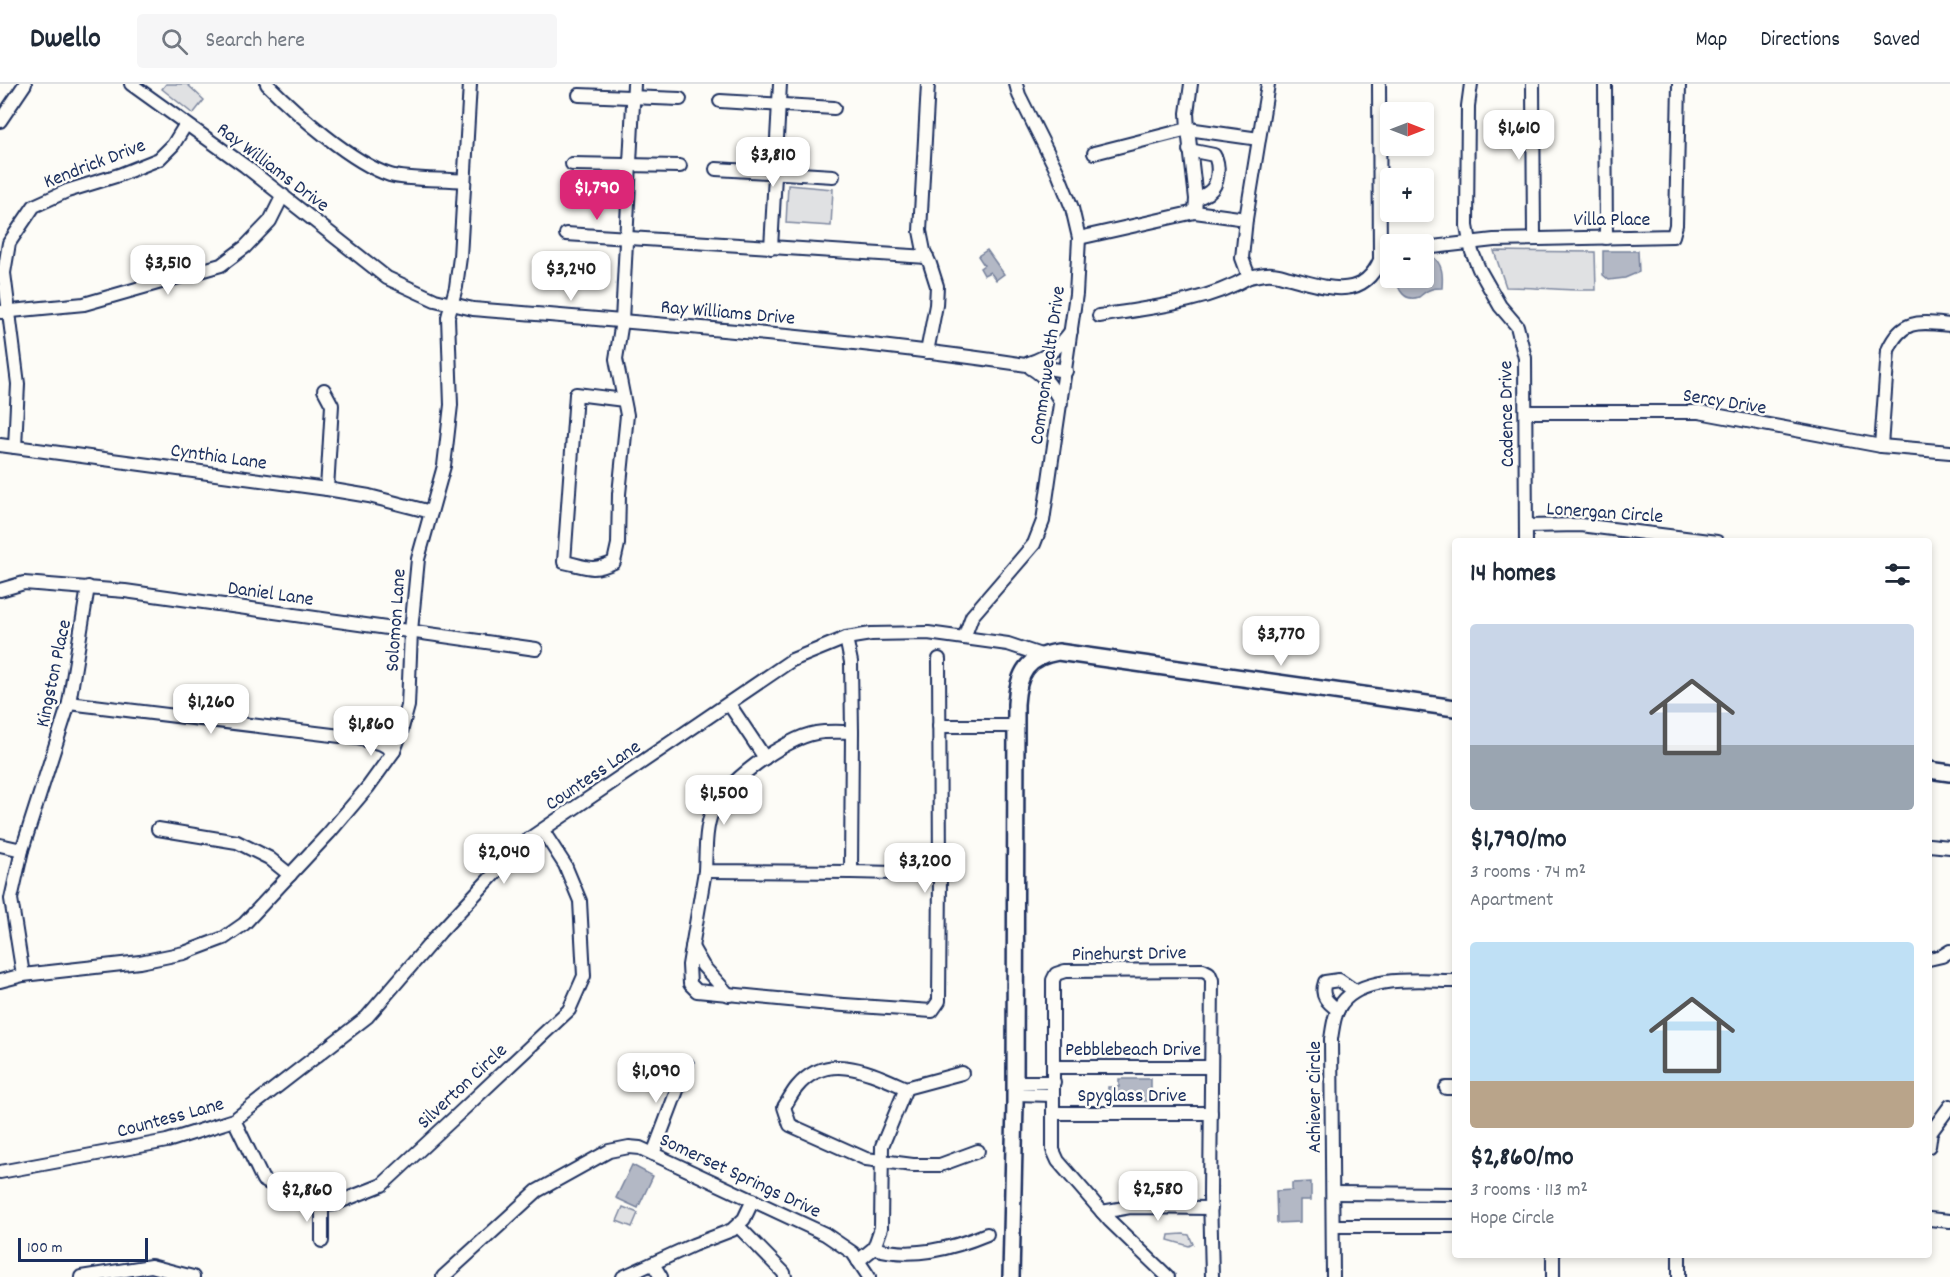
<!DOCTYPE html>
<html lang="en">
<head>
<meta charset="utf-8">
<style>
  :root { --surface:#fff; --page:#f6f6f7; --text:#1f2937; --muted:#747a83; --line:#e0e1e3; --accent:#db2777 }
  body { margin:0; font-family:Dekko,sans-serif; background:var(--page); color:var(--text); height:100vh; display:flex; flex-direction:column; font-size:22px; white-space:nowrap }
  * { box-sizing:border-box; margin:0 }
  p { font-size:20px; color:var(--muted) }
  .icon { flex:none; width:33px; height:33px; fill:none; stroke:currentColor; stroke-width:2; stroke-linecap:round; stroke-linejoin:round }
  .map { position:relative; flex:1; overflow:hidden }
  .details { position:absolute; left:1452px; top:454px; width:480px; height:720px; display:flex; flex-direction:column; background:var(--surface); border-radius:6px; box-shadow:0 3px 9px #0003 }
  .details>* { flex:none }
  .needle { width:39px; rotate:90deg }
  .controls { position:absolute; left:1380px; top:18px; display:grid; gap:12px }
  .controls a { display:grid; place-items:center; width:54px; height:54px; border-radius:6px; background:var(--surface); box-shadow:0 3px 9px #0003; font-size:30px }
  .scale { position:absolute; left:18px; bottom:15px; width:130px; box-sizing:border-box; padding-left:6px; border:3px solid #1b2f5e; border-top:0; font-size:16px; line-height:21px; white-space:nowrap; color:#1b2f5e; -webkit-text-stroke:4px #fdfcf7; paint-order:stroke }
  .price { position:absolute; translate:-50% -51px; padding:0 14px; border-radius:12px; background:#fff; color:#222; font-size:20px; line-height:39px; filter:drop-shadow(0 2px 3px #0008) }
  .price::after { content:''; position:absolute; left:50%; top:36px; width:18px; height:14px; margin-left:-9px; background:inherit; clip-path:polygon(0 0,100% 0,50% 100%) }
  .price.selected { background:var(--accent); color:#fff }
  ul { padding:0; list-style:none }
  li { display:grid; align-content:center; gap:12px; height:318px; padding:0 18px }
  li span { display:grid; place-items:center; height:186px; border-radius:6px; color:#555 }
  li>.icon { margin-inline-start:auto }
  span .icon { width:108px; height:108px; fill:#fffc; stroke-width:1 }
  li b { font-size:26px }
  h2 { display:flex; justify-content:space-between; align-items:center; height:72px; padding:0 18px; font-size:26px }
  header { display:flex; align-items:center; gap:36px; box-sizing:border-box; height:84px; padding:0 30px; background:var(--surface); border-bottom:2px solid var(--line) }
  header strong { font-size:28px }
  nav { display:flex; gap:33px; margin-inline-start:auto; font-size:21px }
  .search { width:420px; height:54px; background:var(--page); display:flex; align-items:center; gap:15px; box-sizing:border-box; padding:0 21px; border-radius:6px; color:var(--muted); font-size:22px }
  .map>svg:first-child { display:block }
  .green { fill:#e0e1e3; stroke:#7e88a0; stroke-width:1.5 }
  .water { fill:#b3b8c5; stroke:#76819c; stroke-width:1.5 }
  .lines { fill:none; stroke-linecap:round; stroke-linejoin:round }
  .minor-casing { stroke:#1b2f5e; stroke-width:16 }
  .major-casing { stroke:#1b2f5e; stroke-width:20 }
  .minor { stroke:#fdfcf7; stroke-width:12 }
  .major { stroke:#fdfcf7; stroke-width:15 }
  .labels { text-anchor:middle; stroke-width:5; stroke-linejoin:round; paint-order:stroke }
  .street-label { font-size:20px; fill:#1b2f5e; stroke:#fdfcf7 }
</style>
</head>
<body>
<header>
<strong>Dwello</strong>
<div class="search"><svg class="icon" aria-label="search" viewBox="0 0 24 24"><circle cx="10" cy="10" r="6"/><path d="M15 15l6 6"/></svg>Search here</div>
<nav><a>Map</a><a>Directions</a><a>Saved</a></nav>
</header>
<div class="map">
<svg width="1950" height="1193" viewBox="0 0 1950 1193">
  <rect width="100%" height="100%" fill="#fdfcf7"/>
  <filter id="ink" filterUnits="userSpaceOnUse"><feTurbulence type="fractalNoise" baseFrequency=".0167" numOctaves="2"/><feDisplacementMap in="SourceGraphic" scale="12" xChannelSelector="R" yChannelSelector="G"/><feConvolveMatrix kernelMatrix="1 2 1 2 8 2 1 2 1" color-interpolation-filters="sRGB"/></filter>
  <g filter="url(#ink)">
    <g class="green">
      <polygon points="166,0 187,0 204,16 193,30 162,5"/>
      <polygon points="788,101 833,105 831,142 786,139"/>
      <path d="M1494,167L1595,168L1596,206C1566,207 1537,203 1506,203Z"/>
      <polygon points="623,1123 638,1129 632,1143 617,1137"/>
      <polygon points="1183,1150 1189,1151 1193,1160 1189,1162 1168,1156 1169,1151"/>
    </g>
    <g class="water">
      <polygon points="987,166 1004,190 996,196 990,188 984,191 980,184 984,181 978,172"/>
      <polygon points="1603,167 1638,167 1639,188 1625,194 1609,196 1603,191"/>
      <path d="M1432,172C1443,180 1443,191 1442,204C1439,204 1435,204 1432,205C1427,206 1423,210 1419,213C1405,218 1397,206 1397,194H1424V174Z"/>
      <polygon points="1119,995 1151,995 1151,1017 1108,1016 1108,1003 1119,1003"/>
      <polygon points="632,1081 653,1092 638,1124 616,1114"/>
      <polygon points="1311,1098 1311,1116 1300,1116 1300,1138 1277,1139 1276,1107 1292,1106 1292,1099"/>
    </g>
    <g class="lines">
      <g class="minor-casing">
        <g id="minor">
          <path d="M131,0L245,82L387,194L435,216L473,225C671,241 869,256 1066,287"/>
          <path d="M267,0C296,29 352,79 390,91C406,96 445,95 464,97"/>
          <polyline points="1471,0 1468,22 1467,142 1472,168 1479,185 1500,222 1517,242 1525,274 1526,458"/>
          <polyline points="1533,0 1534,154"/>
          <polyline points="1605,0 1606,154"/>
          <polyline points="579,11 680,15"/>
          <polyline points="720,17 834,24"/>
          <polyline points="0,37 25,0"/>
          <path d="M1189,66L1214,71C1220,80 1219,101 1209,108C1205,111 1200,113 1196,115"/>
          <polyline points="1094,69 1188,45 1187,29 1191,0"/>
          <polyline points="572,80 680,82"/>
          <polyline points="716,85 833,92"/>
          <polyline points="1195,128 1196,115 1188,45 1259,55"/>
          <polyline points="1246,135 1268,0"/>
          <polyline points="566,150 927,173"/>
          <path d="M1079,154L1195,128L1246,135L1242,174L1249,193C1205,219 1148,224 1099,232"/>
          <polyline points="771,164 780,0"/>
          <polyline points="1424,164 1494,156 1673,152 1676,141 1679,0"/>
          <path d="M1249,193C1256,192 1265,189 1272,190C1278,190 1285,193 1290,194C1326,203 1362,218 1380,176L1379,0"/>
          <polyline points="1,228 84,220 221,181 245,163 270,137 283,111"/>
          <polyline points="927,268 936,221 937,202 930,180 924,167 920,147 928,0"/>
          <path d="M1029,279C1048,273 1059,263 1071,247"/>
          <path d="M1031,284C1046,293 1053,304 1061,319"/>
          <polyline points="324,306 332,321 327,405"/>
          <path d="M624,316L576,310L564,478C585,482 591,489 614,478L618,460L619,410L627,331L616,275L622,237L634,0"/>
          <polyline points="1526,328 1699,328 1881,362 1950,368"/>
          <polyline points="0,361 327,405 369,412 431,428"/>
          <path d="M1881,362L1888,266C1902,234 1920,238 1950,241"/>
          <polyline points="15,363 18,300 4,189 9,159 34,122 67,107 119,91 159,75 173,61 186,40"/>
          <polyline points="1526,442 1580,441 1717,458"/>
          <polyline points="0,506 24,499 125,507 536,565"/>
          <polyline points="846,554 851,578 852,648 851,788 940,790 939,575"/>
          <polyline points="964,554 972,532 1034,460 1043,437 1076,210 1079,154 1072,124 1058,89 1019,11 1016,0"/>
          <polyline points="69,619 357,654 382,660 394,667"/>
          <polyline points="729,620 765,674"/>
          <polyline points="939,642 1016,642"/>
          <polyline points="158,745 237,758 269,774 290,791"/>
          <polyline points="0,761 22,766"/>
          <polyline points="1929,761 1950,763"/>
          <polyline points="705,787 689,881 690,900 697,907 830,920 932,927 939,917 940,790"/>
          <path d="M851,788L705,787C706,768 705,745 712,728C724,699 785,654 816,649C827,647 840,648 852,648"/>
          <polyline points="692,863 703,882 729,911"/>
          <polyline points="1929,875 1942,872 1950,867"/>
          <polyline points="23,891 11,815 22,766 69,619 88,503"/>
          <polyline points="0,897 23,891 140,878 184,869 224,854 244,840 329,749 368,703 394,667 401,648 408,622 411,547 418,475 444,382 451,321 448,233 456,203 460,173 470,0"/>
          <path d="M1338,926C1327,918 1320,912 1325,898L1339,896L1355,907"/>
          <polyline points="1054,983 1211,983"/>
          <polyline points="1015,998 1054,998"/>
          <path d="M906,1004C871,989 828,966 797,1003C792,1009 788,1017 784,1023L790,1041L866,1075L913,1081H940L978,1067"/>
          <polyline points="906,1004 962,989"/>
          <polyline points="1446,1004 1455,1004"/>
          <polyline points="1015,1010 1053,1011"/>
          <polyline points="1053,1029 1211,1029"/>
          <polyline points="234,1036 263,1096 311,1122 334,1120 382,1101 454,1034 569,926 584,892 580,817 565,781 543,747"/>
          <polyline points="1929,1062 1931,1048 1950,1022"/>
          <polyline points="653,1070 687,980"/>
          <polyline points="0,1088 167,1057 234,1036 367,933 440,848 523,759 792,576 846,554 871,550 928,549 1008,560 1041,571"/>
          <polyline points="1333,1109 1455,1110"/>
          <polyline points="322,1121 322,1157"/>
          <polyline points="1102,1128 1130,1123 1211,1124"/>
          <polyline points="1929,1135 1950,1137"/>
          <polyline points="738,1142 784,1189 785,1193"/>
          <polyline points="1333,1142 1455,1142"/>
          <polyline points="874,1164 881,1144 882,1062 906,1004"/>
          <polyline points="1553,1172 1553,1193"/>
          <path d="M858,1177L874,1164C912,1175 951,1165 987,1150"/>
          <polyline points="653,1180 661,1193"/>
          <polyline points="81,1193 151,1182 193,1193"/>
          <polyline points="443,1193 537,1107 609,1067 629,1063 640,1064 662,1074 825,1150 853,1169 869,1193"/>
          <polyline points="623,1193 693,1161 732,1146 744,1135 753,1116"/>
          <polyline points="1168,1193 1110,1137 1058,1077 1053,1066 1053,896 1056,890 1065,887 1203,886 1209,889 1212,896 1210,1111 1212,1193"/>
          <path d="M1333,1193L1331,955C1333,943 1334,929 1342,919C1364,890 1422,897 1455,897"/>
          <polyline points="1679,1193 1679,1172"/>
        </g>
      </g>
      <g class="major-casing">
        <g id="major">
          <polyline points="1929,686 1950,689"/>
          <path d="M1011,1193L1015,1019L1016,620C1018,589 1027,573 1058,568L1455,624"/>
        </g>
      </g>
      <use href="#minor" class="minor"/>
      <use href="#major" class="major"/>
    </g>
  </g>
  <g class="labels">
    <g class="street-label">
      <text transform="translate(94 78) rotate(-21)" y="7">Kendrick Drive</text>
      <text transform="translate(274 82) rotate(37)" y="7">Ray Williams Drive</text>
      <text x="1612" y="141">Villa Place</text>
      <text transform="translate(728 227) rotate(5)" y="7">Ray Williams Drive</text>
      <text transform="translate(1046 281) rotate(-82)" y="7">Commonwealth Drive</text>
      <text transform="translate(1725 316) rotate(9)" y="7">Sercy Drive</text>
      <text transform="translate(1505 330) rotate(-91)" y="7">Cadence Drive</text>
      <text transform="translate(219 371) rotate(8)" y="7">Cynthia Lane</text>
      <text transform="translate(1605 427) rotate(4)" y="7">Lonergan Circle</text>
      <text transform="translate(271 508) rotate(8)" y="7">Daniel Lane</text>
      <text transform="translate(394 536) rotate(-86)" y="7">Solomon Lane</text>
      <text transform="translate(52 589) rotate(-78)" y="7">Kingston Place</text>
      <text transform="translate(592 690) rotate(-34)" y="7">Countess Lane</text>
      <text transform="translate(1129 868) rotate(-1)" y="7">Pinehurst Drive</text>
      <text x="1133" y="971">Pebblebeach Drive</text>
      <text transform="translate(461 1001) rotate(-43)" y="7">Silverton Circle</text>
      <text x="1132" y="1017">Spyglass Drive</text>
      <text transform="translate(1313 1013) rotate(-90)" y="7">Achiever Circle</text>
      <text transform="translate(170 1032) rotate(-15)" y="7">Countess Lane</text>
      <text transform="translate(741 1090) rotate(25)" y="7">Somerset Springs Drive</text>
    </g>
  </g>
</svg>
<div class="controls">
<a><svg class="needle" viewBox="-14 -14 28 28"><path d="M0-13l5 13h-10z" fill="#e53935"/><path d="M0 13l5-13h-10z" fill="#747a83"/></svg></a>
<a>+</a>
<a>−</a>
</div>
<div class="scale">100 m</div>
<b class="price" style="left:1519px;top:77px">$1,610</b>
<b class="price" style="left:773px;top:104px">$3,810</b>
<b class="price selected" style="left:597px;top:137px">$1,790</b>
<b class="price" style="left:168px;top:212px">$3,510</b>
<b class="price" style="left:571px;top:218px">$3,240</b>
<b class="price" style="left:1281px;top:583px">$3,770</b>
<b class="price" style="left:211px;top:651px">$1,260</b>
<b class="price" style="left:371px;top:673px">$1,860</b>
<b class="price" style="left:724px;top:742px">$1,500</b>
<b class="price" style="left:504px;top:801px">$2,040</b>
<b class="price" style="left:925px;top:810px">$3,200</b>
<b class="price" style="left:656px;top:1020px">$1,090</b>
<b class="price" style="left:1158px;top:1138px">$2,580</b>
<b class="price" style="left:307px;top:1139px">$2,860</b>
<section class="details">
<h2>14 homes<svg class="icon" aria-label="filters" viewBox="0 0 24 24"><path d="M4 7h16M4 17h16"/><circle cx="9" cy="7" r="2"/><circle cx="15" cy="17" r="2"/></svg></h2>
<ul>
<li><span style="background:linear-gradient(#c9d6e8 65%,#9aa5b1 0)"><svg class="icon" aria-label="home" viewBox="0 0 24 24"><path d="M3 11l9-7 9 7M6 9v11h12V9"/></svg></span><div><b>$1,790/mo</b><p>3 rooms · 74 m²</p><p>Apartment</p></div></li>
<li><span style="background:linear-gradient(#bfe0f5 75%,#b9a48a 0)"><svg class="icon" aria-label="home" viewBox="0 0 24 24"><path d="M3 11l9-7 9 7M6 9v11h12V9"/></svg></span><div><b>$2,860/mo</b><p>3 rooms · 113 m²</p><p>Hope Circle</p></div></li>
</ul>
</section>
</div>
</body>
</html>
